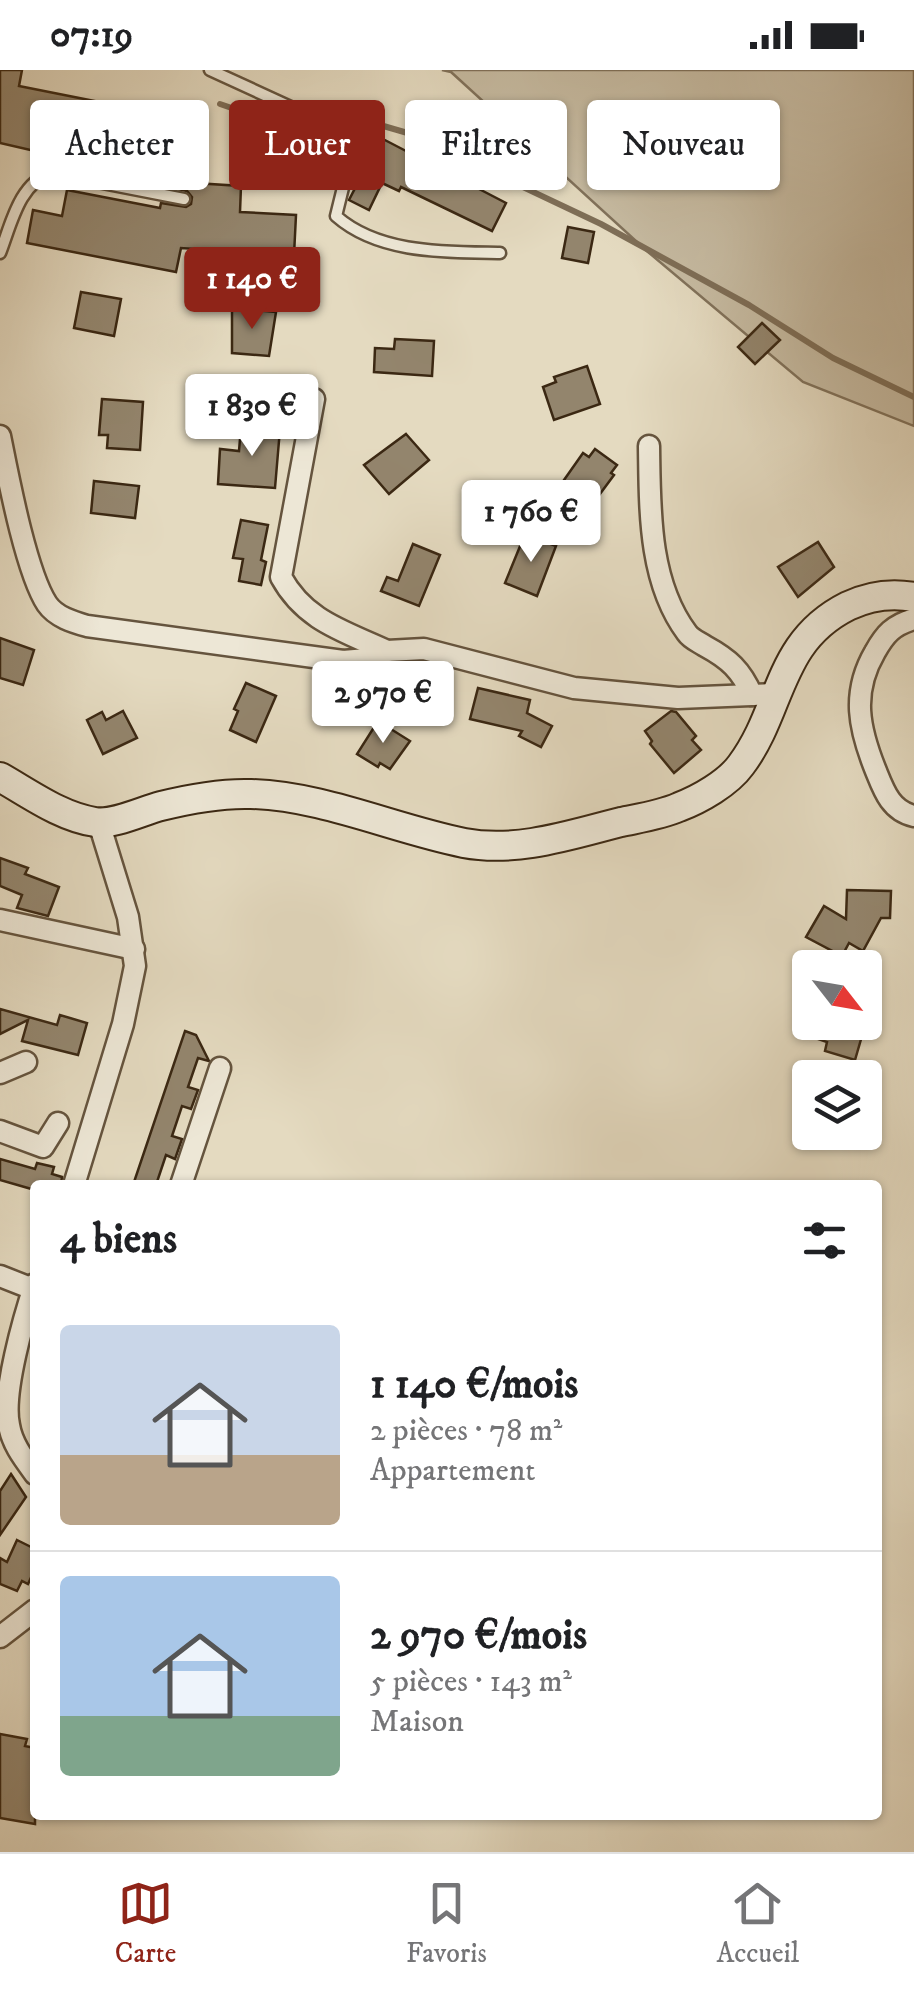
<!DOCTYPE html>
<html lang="fr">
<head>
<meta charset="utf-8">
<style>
  :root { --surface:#fff; --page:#f6f6f6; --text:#202124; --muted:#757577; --line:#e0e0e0; --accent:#8f2418 }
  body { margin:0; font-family:"IM FELL DW Pica",serif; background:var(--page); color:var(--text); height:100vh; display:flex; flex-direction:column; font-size:38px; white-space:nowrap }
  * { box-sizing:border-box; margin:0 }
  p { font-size:32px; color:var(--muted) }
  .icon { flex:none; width:55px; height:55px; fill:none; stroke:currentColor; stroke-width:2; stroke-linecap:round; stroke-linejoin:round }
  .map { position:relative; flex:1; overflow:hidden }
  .panel { position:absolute; left:30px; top:1110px; width:852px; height:640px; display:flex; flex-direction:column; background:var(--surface); border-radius:10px; box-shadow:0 2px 8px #0004 }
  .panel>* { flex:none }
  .hud { position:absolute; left:30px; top:30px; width:855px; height:90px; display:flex; gap:20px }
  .needle { width:65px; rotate:121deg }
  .fabs { position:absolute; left:792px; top:880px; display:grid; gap:20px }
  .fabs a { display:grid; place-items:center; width:90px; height:90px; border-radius:10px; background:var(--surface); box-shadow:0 2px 8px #0004; font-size:50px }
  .price { position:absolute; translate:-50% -85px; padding:0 22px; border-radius:10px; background:#fff; color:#222; font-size:32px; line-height:65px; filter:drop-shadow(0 2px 5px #0008) }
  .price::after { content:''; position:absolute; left:50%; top:60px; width:30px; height:22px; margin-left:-15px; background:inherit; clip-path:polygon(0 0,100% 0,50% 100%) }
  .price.on { background:var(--accent); color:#fff }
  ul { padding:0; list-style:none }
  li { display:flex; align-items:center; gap:30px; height:250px; padding:0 30px }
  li+li { border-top:2px solid var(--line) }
  li span { display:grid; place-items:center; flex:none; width:280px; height:200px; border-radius:10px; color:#555 }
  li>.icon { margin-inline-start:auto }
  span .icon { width:120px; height:120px; fill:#fffc; stroke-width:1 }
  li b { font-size:42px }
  h2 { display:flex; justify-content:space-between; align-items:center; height:120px; padding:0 30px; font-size:42px }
  .chip { padding:0 35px; border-radius:10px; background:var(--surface); box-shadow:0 2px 8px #0004; font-size:35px; line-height:90px }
  .chip.on { background:var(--accent); color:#fff }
  .status { display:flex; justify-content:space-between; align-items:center; height:70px; padding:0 50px; background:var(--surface); direction:ltr }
  .status svg { height:28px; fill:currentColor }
  .menu { display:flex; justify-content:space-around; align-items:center; height:140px; border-top:2px solid var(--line); background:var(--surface); font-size:28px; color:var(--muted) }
  .menu a { display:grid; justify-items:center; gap:5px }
  .menu .on { color:var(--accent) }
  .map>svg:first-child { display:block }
  .green { fill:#c7bca3; stroke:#81725b; stroke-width:2.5 }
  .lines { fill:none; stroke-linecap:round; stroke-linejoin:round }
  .stream { stroke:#7e6e57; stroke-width:6 }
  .building { fill:#93856d; stroke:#3b2813; stroke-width:2.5 }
  .lane-casing { stroke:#65543e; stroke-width:15 }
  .street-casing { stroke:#65543e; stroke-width:25 }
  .secondary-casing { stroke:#3b2813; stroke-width:32 }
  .lane { stroke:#ede7d6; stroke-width:10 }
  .street { stroke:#ede7d6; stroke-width:20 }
  .secondary { stroke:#ede7d6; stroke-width:28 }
</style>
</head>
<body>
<div class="status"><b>07:19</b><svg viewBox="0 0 49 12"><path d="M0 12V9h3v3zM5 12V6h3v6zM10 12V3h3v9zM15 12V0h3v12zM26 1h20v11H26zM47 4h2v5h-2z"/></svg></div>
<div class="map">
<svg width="914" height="1782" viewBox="0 0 914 1782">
  <rect width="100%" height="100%" fill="#e4dac0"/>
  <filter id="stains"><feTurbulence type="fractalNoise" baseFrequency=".002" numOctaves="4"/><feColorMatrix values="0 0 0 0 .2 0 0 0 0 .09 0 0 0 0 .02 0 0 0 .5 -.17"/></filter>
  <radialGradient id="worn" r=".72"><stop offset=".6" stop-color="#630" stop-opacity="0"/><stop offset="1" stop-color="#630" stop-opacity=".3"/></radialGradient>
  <polygon class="green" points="442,0 914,0 914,356 803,312 648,182 451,2"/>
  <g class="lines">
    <polyline class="stream" points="220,34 313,66 349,46 411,64 601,154 749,235 833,288 914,327"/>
  </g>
  <g class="building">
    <polygon points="0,0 22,0 19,16 205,53 195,113 241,116 240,142 296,145 294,185 181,178 176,202 27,173 33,140 62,146 67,120 160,138 161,133 186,137 191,134 192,127 187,121 164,116 165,111 0,73"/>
    <polygon points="381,68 506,133 492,161 401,117 399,121 382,113 369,140 349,130"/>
    <polygon points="568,157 594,162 588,193 562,188"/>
    <polygon points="81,222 121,229 114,266 74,258"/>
    <polygon points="232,238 276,242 269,286 232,283"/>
    <polygon points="762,253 780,270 755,294 738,277"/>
    <polygon points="395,269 434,271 432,306 374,302 375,278 394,279"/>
    <polygon points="587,296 600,334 554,350 543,317 556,312 554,307"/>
    <polygon points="102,329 143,332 140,380 107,378 108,365 99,365"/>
    <polygon points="241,357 280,359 275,418 218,414 220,379 239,381"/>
    <polygon points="406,364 429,390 389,424 364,395"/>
    <polygon points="595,379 617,395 611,403 614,405 594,432 564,410 583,383 589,387"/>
    <polygon points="94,411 139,416 135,448 91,443"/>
    <polygon points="241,450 268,455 261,490 266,492 261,515 239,511 243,489 233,488"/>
    <polygon points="525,464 556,476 537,526 505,513"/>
    <polygon points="818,472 834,497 798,527 778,497"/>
    <polygon points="413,474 440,485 419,536 381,521 387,507 398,511"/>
    <polygon points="0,568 34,580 23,615 0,608"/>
    <polygon points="246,613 276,626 256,672 230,660 238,641 234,639"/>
    <polygon points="478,618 530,630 527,643 552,656 541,677 519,666 522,661 470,649"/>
    <polygon points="123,641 137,668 103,684 87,650 102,642 106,650"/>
    <polygon points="671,641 676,642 696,666 692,670 701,680 674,703 650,674 652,671 645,661"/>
    <polygon points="378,651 410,671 390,699 380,693 378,697 357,684"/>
    <polygon points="0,788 28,798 25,804 59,817 48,846 17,838 22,825 0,816"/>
    <polygon points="847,820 891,821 890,848 881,848 863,881 849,873 842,886 806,867 824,836 846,849"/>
    <polygon points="0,939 57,955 60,945 87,953 78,985 22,971 28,950 0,964"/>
    <polygon points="823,952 866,952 855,990 825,981 827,972 818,969"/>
    <polygon points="185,961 196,965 209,991 198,988 188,1017 198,1020 191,1039 182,1036 172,1066 182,1069 175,1089 166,1085 156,1115 133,1115"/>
    <polygon points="0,1089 35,1099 37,1093 54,1097 52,1104 62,1107 61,1115 35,1115 35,1120 0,1110"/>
    <polygon points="11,1404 26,1427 0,1465 0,1421"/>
    <polygon points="17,1470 35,1479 35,1499 28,1514 22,1511 17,1521 0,1514 0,1488 7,1492"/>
    <polygon points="0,1664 27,1669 25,1676 35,1678 35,1754 0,1748"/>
  </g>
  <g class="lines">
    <g class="lane-casing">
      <g id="lane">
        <path d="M210,0L343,61L352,81L336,146C379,184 446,182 500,183"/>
        <path d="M0,183C11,155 19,113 51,103L184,129"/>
      </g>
    </g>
    <g class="street-casing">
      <g id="street">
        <path d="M314,329L281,507C305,551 344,561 387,581"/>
        <path d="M0,366C8,406 26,502 47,534C56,547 73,552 87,556L343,591L367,589L387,581L424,579L574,618L678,628L774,624"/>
        <path d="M649,376C650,438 648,511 687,563C691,569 699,572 705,576C729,589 741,600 752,625"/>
        <path d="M914,549C893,555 885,564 875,582C851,623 859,659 876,701C884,721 891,741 914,746"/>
        <polyline points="0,850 134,879"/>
        <polyline points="0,1003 26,992"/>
        <polyline points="0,1061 43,1077 58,1053"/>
        <polyline points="74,1115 123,954 135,896 128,847 99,753"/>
        <polyline points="181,1115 220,998"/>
        <polyline points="0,1206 33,1219"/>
        <path d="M35,1214C24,1247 2,1323 9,1355C12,1374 24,1389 35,1404"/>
        <polyline points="0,1567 35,1540"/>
      </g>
    </g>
    <g class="secondary-casing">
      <path id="secondary" d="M0,707C30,724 61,747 95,752C114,755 142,741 161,736C189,729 221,723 251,724C323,726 394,759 464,773C517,783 570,765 621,752C640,748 661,745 679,737C700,729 728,713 741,695C783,639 776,572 848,536C869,526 892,523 914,527"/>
    </g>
    <use href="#lane" class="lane"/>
    <use href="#street" class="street"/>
    <use href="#secondary" class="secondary"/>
  </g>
  <rect width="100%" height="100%" filter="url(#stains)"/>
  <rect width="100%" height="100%" fill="url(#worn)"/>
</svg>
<div class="fabs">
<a><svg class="needle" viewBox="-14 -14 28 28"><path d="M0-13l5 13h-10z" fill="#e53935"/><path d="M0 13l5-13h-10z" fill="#757577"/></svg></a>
<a><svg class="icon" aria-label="layers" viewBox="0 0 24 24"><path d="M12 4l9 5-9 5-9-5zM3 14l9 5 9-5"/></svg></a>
</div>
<b class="price on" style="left:252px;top:262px">1 140 €</b>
<b class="price" style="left:252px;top:389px">1 830 €</b>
<b class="price" style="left:531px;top:495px">1 760 €</b>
<b class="price" style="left:383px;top:676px">2 970 €</b>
<div class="hud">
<a class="chip">Acheter</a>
<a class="chip on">Louer</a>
<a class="chip">Filtres</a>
<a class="chip">Nouveau</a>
</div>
<section class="panel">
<h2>4 biens<svg class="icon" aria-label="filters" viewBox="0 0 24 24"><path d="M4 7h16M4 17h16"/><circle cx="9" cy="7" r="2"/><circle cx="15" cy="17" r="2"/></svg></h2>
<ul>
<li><span style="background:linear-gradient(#c9d6e8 65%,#b9a48a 0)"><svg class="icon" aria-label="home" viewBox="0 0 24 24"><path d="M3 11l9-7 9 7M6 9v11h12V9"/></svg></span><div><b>1 140 €/mois</b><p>2 pièces · 78 m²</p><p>Appartement</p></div></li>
<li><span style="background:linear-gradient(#a9c7e8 70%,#7fa58c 0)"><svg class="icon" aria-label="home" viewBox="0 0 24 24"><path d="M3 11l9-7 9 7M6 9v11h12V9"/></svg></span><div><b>2 970 €/mois</b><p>5 pièces · 143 m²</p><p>Maison</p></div></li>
</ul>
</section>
</div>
<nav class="menu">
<a class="on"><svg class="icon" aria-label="map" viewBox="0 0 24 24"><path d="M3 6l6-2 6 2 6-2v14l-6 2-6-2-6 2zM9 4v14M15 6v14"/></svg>Carte</a>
<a><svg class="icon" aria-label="saved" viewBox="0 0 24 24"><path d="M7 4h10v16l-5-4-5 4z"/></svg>Favoris</a>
<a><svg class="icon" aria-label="home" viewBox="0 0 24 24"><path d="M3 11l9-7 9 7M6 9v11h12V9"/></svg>Accueil</a>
</nav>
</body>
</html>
